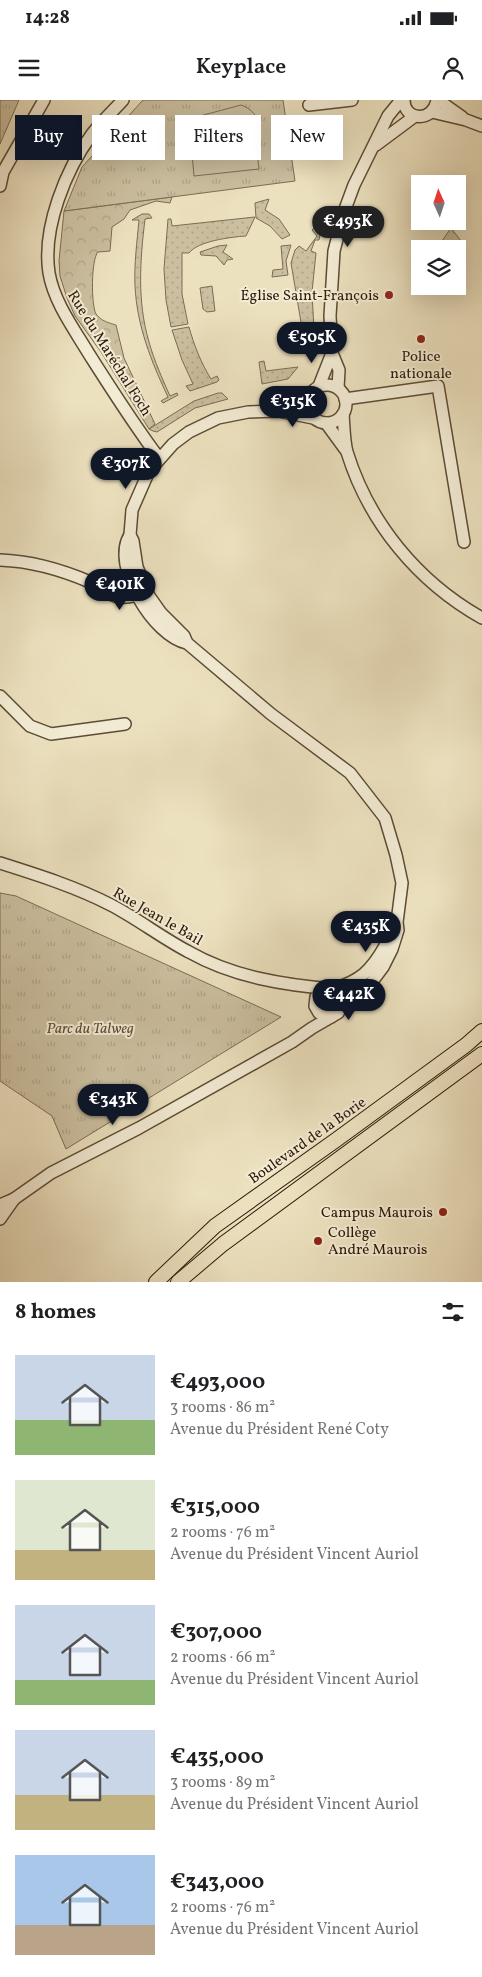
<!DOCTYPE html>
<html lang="en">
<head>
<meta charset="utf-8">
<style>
  :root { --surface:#fff; --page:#f2f2f2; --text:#202124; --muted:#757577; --accent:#111827 }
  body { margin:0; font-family:Vollkorn,serif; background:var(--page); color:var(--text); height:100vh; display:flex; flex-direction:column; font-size:19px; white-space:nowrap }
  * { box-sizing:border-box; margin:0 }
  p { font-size:16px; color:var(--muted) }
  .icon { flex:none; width:28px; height:28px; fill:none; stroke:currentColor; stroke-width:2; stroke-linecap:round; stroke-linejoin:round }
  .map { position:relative; height:1182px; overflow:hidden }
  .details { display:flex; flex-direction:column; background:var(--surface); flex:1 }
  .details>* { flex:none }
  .banner { position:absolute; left:15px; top:15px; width:452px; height:45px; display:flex; gap:10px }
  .needle { width:32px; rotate:357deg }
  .tools { position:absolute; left:411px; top:75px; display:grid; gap:10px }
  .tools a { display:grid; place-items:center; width:55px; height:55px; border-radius:0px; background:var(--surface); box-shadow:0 5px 20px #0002; font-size:25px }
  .price { position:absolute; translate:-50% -42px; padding:0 11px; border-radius:18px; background:var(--accent); color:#fff; font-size:16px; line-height:32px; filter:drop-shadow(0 1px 2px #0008) }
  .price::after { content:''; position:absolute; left:50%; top:30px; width:15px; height:11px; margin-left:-8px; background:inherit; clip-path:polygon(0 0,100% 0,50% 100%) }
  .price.selected { background:#222; color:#fff }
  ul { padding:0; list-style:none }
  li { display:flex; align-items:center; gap:15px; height:125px; padding:0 15px }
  li span { display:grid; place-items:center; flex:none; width:140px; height:100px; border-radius:0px; color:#555 }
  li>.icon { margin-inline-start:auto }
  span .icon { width:60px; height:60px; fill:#fffc; stroke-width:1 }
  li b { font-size:21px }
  h2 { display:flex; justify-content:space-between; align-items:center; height:60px; padding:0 15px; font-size:21px }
  .tag { padding:0 18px; border-radius:0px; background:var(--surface); box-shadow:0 5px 20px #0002; font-size:18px; line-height:45px }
  .tag.selected { background:var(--accent); color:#fff }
  .status { display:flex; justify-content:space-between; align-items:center; height:35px; padding:0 25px; background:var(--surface); direction:ltr }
  .status svg { height:14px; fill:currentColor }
  header { display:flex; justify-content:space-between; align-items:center; height:65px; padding:0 15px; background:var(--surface); font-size:22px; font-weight:600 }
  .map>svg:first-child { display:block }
  .grass { fill:url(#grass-dots); stroke:#7c6c54 }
  .forest { fill:url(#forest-crowns); stroke:#7c6c54 }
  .park { fill:url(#park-tufts); stroke:#7c6c54 }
  .garden { fill:#cbbfa0; stroke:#7c6c54 }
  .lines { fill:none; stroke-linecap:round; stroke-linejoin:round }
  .minor-casing { stroke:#5c4b36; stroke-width:14 }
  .major-casing { stroke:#2c1908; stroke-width:16 }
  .minor { stroke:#f3ecd5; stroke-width:11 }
  .major { stroke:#ece1bf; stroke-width:14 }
  .poi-dot { fill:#8f2418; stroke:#f3ecd5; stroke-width:2 }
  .labels { text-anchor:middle; stroke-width:4; stroke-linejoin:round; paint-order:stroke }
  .poi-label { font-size:15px; fill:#2c1908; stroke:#f3ecd5; text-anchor:end }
  .street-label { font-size:15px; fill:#2c1908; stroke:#f3ecd5 }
  .park-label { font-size:15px; font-style:italic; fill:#5c4b36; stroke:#f3ecd5 }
</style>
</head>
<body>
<div class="status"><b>14:28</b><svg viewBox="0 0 49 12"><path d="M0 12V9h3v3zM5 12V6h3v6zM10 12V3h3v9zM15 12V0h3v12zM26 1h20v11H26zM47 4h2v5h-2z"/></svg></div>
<header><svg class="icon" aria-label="menu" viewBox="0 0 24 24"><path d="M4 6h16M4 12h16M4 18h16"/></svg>Keyplace<svg class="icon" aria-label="person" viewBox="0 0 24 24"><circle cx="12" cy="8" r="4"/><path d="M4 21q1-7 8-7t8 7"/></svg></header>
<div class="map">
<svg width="482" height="1182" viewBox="0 0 482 1182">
  <defs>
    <pattern id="grass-dots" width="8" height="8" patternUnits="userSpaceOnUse" patternTransform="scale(1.25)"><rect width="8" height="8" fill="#cbbfa0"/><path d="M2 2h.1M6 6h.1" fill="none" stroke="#aea488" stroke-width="1.8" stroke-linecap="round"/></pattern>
    <pattern id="forest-crowns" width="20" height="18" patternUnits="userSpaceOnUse" patternTransform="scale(1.25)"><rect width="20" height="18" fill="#cbbfa0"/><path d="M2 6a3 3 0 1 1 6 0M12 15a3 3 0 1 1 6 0" fill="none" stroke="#aea488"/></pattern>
    <pattern id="park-tufts" width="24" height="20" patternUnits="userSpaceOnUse" patternTransform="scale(1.25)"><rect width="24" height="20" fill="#cbbfa0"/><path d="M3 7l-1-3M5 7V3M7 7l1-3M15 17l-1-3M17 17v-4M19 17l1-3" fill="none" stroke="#aea488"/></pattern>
  </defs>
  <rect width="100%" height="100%" fill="#ece1bf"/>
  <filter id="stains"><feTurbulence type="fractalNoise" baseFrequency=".004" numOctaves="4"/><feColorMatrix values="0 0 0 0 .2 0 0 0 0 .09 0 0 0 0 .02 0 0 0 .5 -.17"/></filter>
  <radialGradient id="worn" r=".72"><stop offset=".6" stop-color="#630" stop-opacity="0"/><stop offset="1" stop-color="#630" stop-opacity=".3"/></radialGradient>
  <g class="grass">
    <polygon points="269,99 265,110 279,119 290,135 282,139 270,126 256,118 255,103"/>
    <path d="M142,114H149L152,118L145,119C140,161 137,201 149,242C154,260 162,278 170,296L177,293L178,295L163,303L161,301L168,297C151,261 137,226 135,186C134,164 137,142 139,120H132Z"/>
    <path d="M255,117L246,136C231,137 198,141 189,153H182V194L188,224L171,227L166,200L164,169L168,119H171L172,126Z"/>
    <polygon points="317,126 321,130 319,140 315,140 311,151 316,153 312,192 315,249 313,249 313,251 306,252 291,163 295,150 299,146 306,151 317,136 312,130"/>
    <polygon points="227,145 223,152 233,159 227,160 224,165 216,156 201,155 200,152 218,146"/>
    <polygon points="291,145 286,161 288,175 272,177 273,170 283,169 281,146"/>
    <polygon points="212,186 215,211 207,212 203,209 200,188"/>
    <path d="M189,227C194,245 201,263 211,279L217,276L219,280L217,282L190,291L186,286L193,284L182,260L172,230Z"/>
    <polygon points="264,261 266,271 298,267 288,279 262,284 259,262"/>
    <polygon points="218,293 222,293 228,299 195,308 157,332 153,331 149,329 194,301"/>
  </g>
  <path class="forest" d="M172,97L170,103L156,101L130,110L124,119L112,127L110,151L98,152C91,159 91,205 96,214C101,221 109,223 116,225L124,258L155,324L149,329L101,252L75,216L67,198L60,176L59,161L64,111Z"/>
  <g class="park">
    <polygon points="0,0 19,0 0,44"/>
    <polygon points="143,0 283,0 295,81 64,111 82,67"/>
    <polygon points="451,128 461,141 456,149 447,149 442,141"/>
    <polygon points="0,793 16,796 281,917 66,1049 52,1016 0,981"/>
  </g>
  <g class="garden">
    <path d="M241,5C252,9 259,17 259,28L256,30C247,28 237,27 227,29C215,32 204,38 191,34L192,21L196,17Z"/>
    <polygon points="255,35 259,69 194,76 191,42"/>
  </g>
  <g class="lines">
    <g class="minor-casing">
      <g id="minor">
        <path d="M123,0C113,11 101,22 92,34C66,69 42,128 49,173C54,202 74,229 89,254C112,290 134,325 159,358"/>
        <path d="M404,0C404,21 433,23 437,0"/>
        <polyline points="438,0 462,17"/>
        <polyline points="309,5 352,0"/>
        <polyline points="432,12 466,20 482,26"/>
        <polyline points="376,45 415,16"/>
        <polyline points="0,86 3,72 44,0"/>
        <circle cx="327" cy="304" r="19"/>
        <polyline points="319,286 332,253"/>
        <polyline points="338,288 339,270 332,253 330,216 334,151 344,112 354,85 388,16 401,0"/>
        <polyline points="345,299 438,286 464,442"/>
        <polyline points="278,311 309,296"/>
        <path d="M343,314C344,326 344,341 347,352C369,423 418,482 482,518"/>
        <polyline points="313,318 278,311 248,312 218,318 189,332 173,344 149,371 132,410 130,435 133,441 137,467 149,496 161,513 184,536 187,543 271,614 350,673 385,718 396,755 402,783 397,822 398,830 392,849 383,867 371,883 343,904"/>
        <polyline points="326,323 345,349"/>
        <path d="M130,435C110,465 154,537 187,543"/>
        <path d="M0,460C30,461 62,470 90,482C101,487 108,496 120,497C130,498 138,495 146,490"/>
        <polyline points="111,488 128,473"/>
        <polyline points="0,596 30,626 51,634 125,624"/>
        <path d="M0,763C38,775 76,787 111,805C138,819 162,838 189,852C233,877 284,885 333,889L340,895L343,904L338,913L312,928L292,942L139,1028L51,1073L14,1099L0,1105"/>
        <polyline points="325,889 316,897 315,906 319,913 331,917"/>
        <path d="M333,889C360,881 371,871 385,846"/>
        <polyline points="0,1119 14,1099"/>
      </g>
    </g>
    <g class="major-casing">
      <g id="major">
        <polyline points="156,1182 215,1126 336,1040 466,945 482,931"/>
        <polyline points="178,1182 223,1144 482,954"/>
      </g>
    </g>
    <use href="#minor" class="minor"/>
    <use href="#major" class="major"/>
  </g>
  <g class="poi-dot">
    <circle cx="389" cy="195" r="5"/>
    <circle cx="421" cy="239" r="5"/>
    <circle cx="443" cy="1112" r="5"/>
    <circle cx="318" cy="1141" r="5"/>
  </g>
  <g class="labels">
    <g class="poi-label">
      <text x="379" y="200">Église Saint-François</text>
      <text x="421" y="261" text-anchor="middle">Police<tspan x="421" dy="17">nationale</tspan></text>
      <text x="433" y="1117">Campus Maurois</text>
      <text x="328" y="1137" text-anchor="start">Collège<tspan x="328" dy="17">André Maurois</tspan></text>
    </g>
    <g class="street-label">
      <text transform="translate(110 253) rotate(58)" y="5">Rue du Maréchal Foch</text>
      <text transform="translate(158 816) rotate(30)" y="5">Rue Jean le Bail</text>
      <text transform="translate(307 1040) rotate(-35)" y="5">Boulevard de la Borie</text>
    </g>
    <g class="park-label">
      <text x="90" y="933">Parc du Talweg</text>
    </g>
  </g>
  <rect width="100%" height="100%" filter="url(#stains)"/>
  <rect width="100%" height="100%" fill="url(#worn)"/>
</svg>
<div class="tools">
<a><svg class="needle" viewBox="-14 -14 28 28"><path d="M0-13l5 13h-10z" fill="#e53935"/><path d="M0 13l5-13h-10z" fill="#757577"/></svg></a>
<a><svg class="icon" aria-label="layers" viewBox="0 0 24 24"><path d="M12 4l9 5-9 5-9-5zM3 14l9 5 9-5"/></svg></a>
</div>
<b class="price selected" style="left:348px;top:148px">€493K</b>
<b class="price" style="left:312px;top:264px">€505K</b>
<b class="price" style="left:293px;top:328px">€315K</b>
<b class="price" style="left:126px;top:390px">€307K</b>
<b class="price" style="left:120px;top:511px">€401K</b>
<b class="price" style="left:366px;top:853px">€435K</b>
<b class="price" style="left:349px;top:921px">€442K</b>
<b class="price" style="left:113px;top:1026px">€343K</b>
<div class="banner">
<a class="tag selected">Buy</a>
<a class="tag">Rent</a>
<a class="tag">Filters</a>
<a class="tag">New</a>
</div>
</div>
<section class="details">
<h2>8 homes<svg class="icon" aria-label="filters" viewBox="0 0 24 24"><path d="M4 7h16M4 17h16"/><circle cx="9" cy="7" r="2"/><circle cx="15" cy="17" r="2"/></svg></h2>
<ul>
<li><span style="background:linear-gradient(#c9d6e8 65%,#8fb573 0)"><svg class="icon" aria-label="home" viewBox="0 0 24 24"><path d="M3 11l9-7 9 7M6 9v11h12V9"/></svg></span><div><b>€493,000</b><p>3 rooms · 86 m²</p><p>Avenue du Président René Coty</p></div></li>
<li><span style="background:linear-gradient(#dfe7d0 70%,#c2b280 0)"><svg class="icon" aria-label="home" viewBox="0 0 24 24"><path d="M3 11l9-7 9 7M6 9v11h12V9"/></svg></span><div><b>€315,000</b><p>2 rooms · 76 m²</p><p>Avenue du Président Vincent Auriol</p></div></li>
<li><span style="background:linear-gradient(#c9d6e8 75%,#8fb573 0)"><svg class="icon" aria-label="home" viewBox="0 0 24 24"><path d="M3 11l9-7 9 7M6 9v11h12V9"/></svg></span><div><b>€307,000</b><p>2 rooms · 66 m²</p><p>Avenue du Président Vincent Auriol</p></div></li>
<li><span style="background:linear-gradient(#c9d6e8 65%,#c2b280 0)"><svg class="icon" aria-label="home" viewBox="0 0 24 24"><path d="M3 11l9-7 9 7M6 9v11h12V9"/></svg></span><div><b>€435,000</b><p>3 rooms · 89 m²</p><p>Avenue du Président Vincent Auriol</p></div></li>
<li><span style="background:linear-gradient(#a9c7e8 70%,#b9a48a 0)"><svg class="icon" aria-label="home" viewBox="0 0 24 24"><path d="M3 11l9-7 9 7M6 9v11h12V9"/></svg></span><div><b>€343,000</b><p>2 rooms · 76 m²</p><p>Avenue du Président Vincent Auriol</p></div></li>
</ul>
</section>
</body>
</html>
